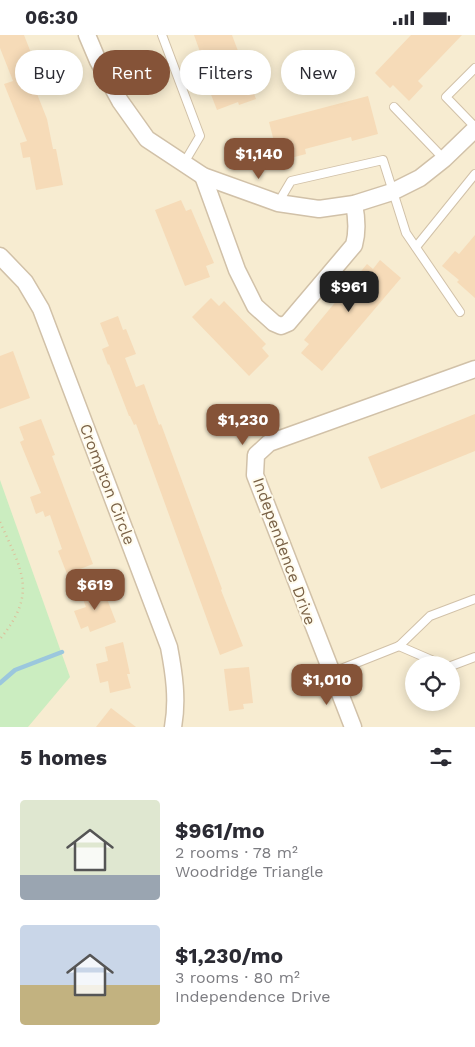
<!DOCTYPE html>
<html lang="en">
<head>
<meta charset="utf-8">
<style>
  :root { --surface:#fff; --page:#f2f2f3; --text:#2b2b33; --muted:#7c7c81; --accent:#855338 }
  body { margin:0; font-family:"Work Sans",sans-serif; background:var(--page); color:var(--text); height:100vh; display:flex; flex-direction:column; font-size:19px; white-space:nowrap }
  * { box-sizing:border-box; margin:0 }
  p { font-size:16px; color:var(--muted) }
  .icon { flex:none; width:28px; height:28px; fill:none; stroke:currentColor; stroke-width:2; stroke-linecap:round; stroke-linejoin:round }
  .map { position:relative; height:692px; overflow:hidden }
  .side { display:flex; flex-direction:column; background:var(--surface); flex:1 }
  .side>* { flex:none }
  .guide { position:absolute; left:15px; top:15px; width:445px; height:45px; display:flex; gap:10px }
  .tools { position:absolute; left:405px; top:621px; display:grid; gap:10px }
  .tools a { display:grid; place-items:center; width:55px; height:55px; border-radius:50%; background:var(--surface); box-shadow:0 2px 12px #0003; font-size:25px }
  .price { position:absolute; translate:-50% -42px; padding:0 11px; border-radius:10px; background:var(--accent); color:#fff; font-size:16px; line-height:32px; filter:drop-shadow(0 1px 2px #0008) }
  .price::after { content:''; position:absolute; left:50%; top:30px; width:15px; height:11px; margin-left:-8px; background:inherit; clip-path:polygon(0 0,100% 0,50% 100%) }
  .price.on { background:#222; color:#fff }
  ul { padding:0; list-style:none }
  li { display:flex; align-items:center; gap:15px; height:125px; padding:0 20px }
  li span { display:grid; place-items:center; flex:none; width:140px; height:100px; border-radius:5px; color:#555 }
  li>.icon { margin-inline-start:auto }
  span .icon { width:60px; height:60px; fill:#fffc; stroke-width:1 }
  li b { font-size:21px }
  h2 { display:flex; justify-content:space-between; align-items:center; height:60px; padding:0 20px; font-size:21px }
  .pill { padding:0 18px; border-radius:22px; background:var(--surface); box-shadow:0 2px 12px #0003; font-size:18px; line-height:45px }
  .pill.on { background:var(--accent); color:#fff }
  .status { display:flex; justify-content:space-between; align-items:center; height:35px; padding:0 25px; background:var(--surface); direction:ltr }
  .status svg { height:14px; fill:currentColor }
  .map>svg:first-child { display:block }
  .residential { fill:#f7ecd1; fill-rule:evenodd }
  .green { fill:#cbedc0 }
  .lines { fill:none; stroke-linecap:round; stroke-linejoin:round }
  .stream { stroke:#9bc7dd; stroke-width:4.5 }
  .building { fill:#f6dbb8 }
  .lane-casing { stroke:#d1c1a8; stroke-width:10 }
  .street-casing { stroke:#d1c1a8; stroke-width:19 }
  .path { stroke:#dcbf9b; stroke-width:2.5; stroke-dasharray:1 4; stroke-linecap:butt }
  .lane { stroke:#fff; stroke-width:8 }
  .street { stroke:#fff; stroke-width:16 }
  .labels { text-anchor:middle; stroke-width:4; stroke-linejoin:round; paint-order:stroke }
  .street-label { font-size:16px; fill:#796146; stroke:#fffbec }
</style>
</head>
<body>
<div class="status"><b>06:30</b><svg viewBox="0 0 49 12"><path d="M0 12V9h3v3zM5 12V6h3v6zM10 12V3h3v9zM15 12V0h3v12zM26 1h20v11H26zM47 4h2v5h-2z"/></svg></div>
<div class="map">
<svg width="475" height="692" viewBox="0 0 475 692">
  <rect width="100%" height="100%" fill="#fef8e3"/>
  <path class="residential" d="M0,0H475V692H0ZM414,630H451V668H414Z"/>
  <polygon class="green" points="0,445 70,642 28,692 0,692"/>
  <g class="lines">
    <polyline class="stream" points="0,648 15,635 62,617"/>
  </g>
  <g class="building">
    <polygon points="0,0 24,0 33,23 24,26 47,84 53,114 56,114 63,150 36,155 30,122 23,123 20,108 27,106 4,49 13,46 0,13"/>
    <polygon points="194,0 232,0 256,64 239,70 238,67 217,75 210,57 214,56"/>
    <polygon points="411,0 462,0 418,46 423,51 409,66 393,50 390,53 375,38"/>
    <polygon points="368,61 378,99 352,106 351,102 305,114 306,119 279,126 269,87"/>
    <polygon points="181,165 186,176 191,174 214,228 206,231 210,242 185,251 155,175"/>
    <polygon points="475,200 475,263 457,247 459,245 442,231 455,216 459,219"/>
    <polygon points="380,225 401,243 322,336 301,318 309,309 304,305 367,229 373,234"/>
    <polygon points="211,263 219,271 224,266 266,309 262,313 269,321 249,341 192,282"/>
    <polygon points="118,281 123,295 126,294 136,319 125,323 136,352 144,349 159,390 161,389 222,554 221,555 243,611 220,620 136,389 134,390 130,381 129,381 109,329 108,330 102,314 109,311 100,288"/>
    <polygon points="13,316 30,363 0,374 0,321"/>
    <polygon points="475,379 475,416 381,454 368,422"/>
    <polygon points="41,384 55,420 52,421 93,529 67,539 58,516 62,514 50,480 45,482 43,476 36,479 30,462 41,458 20,407 24,405 19,392"/>
    <polygon points="102,551 116,587 90,597 88,591 81,594 74,576 86,572 81,559"/>
    <polygon points="123,607 130,639 127,639 131,653 110,658 108,646 100,648 96,629 108,626 105,612"/>
    <polygon points="249,632 253,668 243,669 244,674 229,676 224,634"/>
    <polygon points="111,673 136,692 96,692"/>
  </g>
  <g class="lines">
    <g class="lane-casing">
      <g id="lane">
        <polyline points="162,0 200,101 184,128"/>
        <polyline points="475,33 446,62 475,92"/>
        <polyline points="394,72 444,124"/>
        <polyline points="278,168 291,146 383,125 406,198 460,277"/>
        <polyline points="416,212 475,139"/>
        <polyline points="399,611 443,630"/>
        <polyline points="451,631 475,622"/>
        <polyline points="331,638 399,611 430,581 475,564"/>
      </g>
    </g>
    <g class="street-casing">
      <g id="street">
        <polyline points="87,0 98,26 120,66 147,104 203,141 278,168 319,174 354,169 392,157 420,143 444,124 475,94"/>
        <path d="M203,141L237,235L255,271L274,288L281,291L288,288L354,210C358,196 357,184 354,169"/>
        <path d="M0,221L25,247L41,274L169,612C174,638 178,665 173,692"/>
        <polyline points="353,692 255,440 256,420 269,408 475,334"/>
      </g>
    </g>
    <path class="path" d="M0,487C22,536 38,558 0,604"/>
    <use href="#lane" class="lane"/>
    <use href="#street" class="street"/>
  </g>
  <g class="labels">
    <g class="street-label">
      <text transform="translate(108 449) rotate(69)" y="6">Crompton Circle</text>
      <text transform="translate(285 516) rotate(70)" y="6">Independence Drive</text>
    </g>
  </g>
</svg>
<div class="tools">
<a><svg class="icon" aria-label="locate" viewBox="0 0 24 24"><circle cx="12" cy="12" r="6"/><path d="M12 2v4M12 18v4M2 12h4M18 12h4"/></svg></a>
</div>
<b class="price" style="left:259px;top:145px">$1,140</b>
<b class="price on" style="left:349px;top:278px">$961</b>
<b class="price" style="left:243px;top:411px">$1,230</b>
<b class="price" style="left:95px;top:576px">$619</b>
<b class="price" style="left:327px;top:671px">$1,010</b>
<div class="guide">
<a class="pill">Buy</a>
<a class="pill on">Rent</a>
<a class="pill">Filters</a>
<a class="pill">New</a>
</div>
</div>
<section class="side">
<h2>5 homes<svg class="icon" aria-label="filters" viewBox="0 0 24 24"><path d="M4 7h16M4 17h16"/><circle cx="9" cy="7" r="2"/><circle cx="15" cy="17" r="2"/></svg></h2>
<ul>
<li><span style="background:linear-gradient(#dfe7d0 75%,#9aa5b1 0)"><svg class="icon" aria-label="home" viewBox="0 0 24 24"><path d="M3 11l9-7 9 7M6 9v11h12V9"/></svg></span><div><b>$961/mo</b><p>2 rooms · 78 m²</p><p>Woodridge Triangle</p></div></li>
<li><span style="background:linear-gradient(#c9d6e8 60%,#c2b280 0)"><svg class="icon" aria-label="home" viewBox="0 0 24 24"><path d="M3 11l9-7 9 7M6 9v11h12V9"/></svg></span><div><b>$1,230/mo</b><p>3 rooms · 80 m²</p><p>Independence Drive</p></div></li>
</ul>
</section>
</body>
</html>
